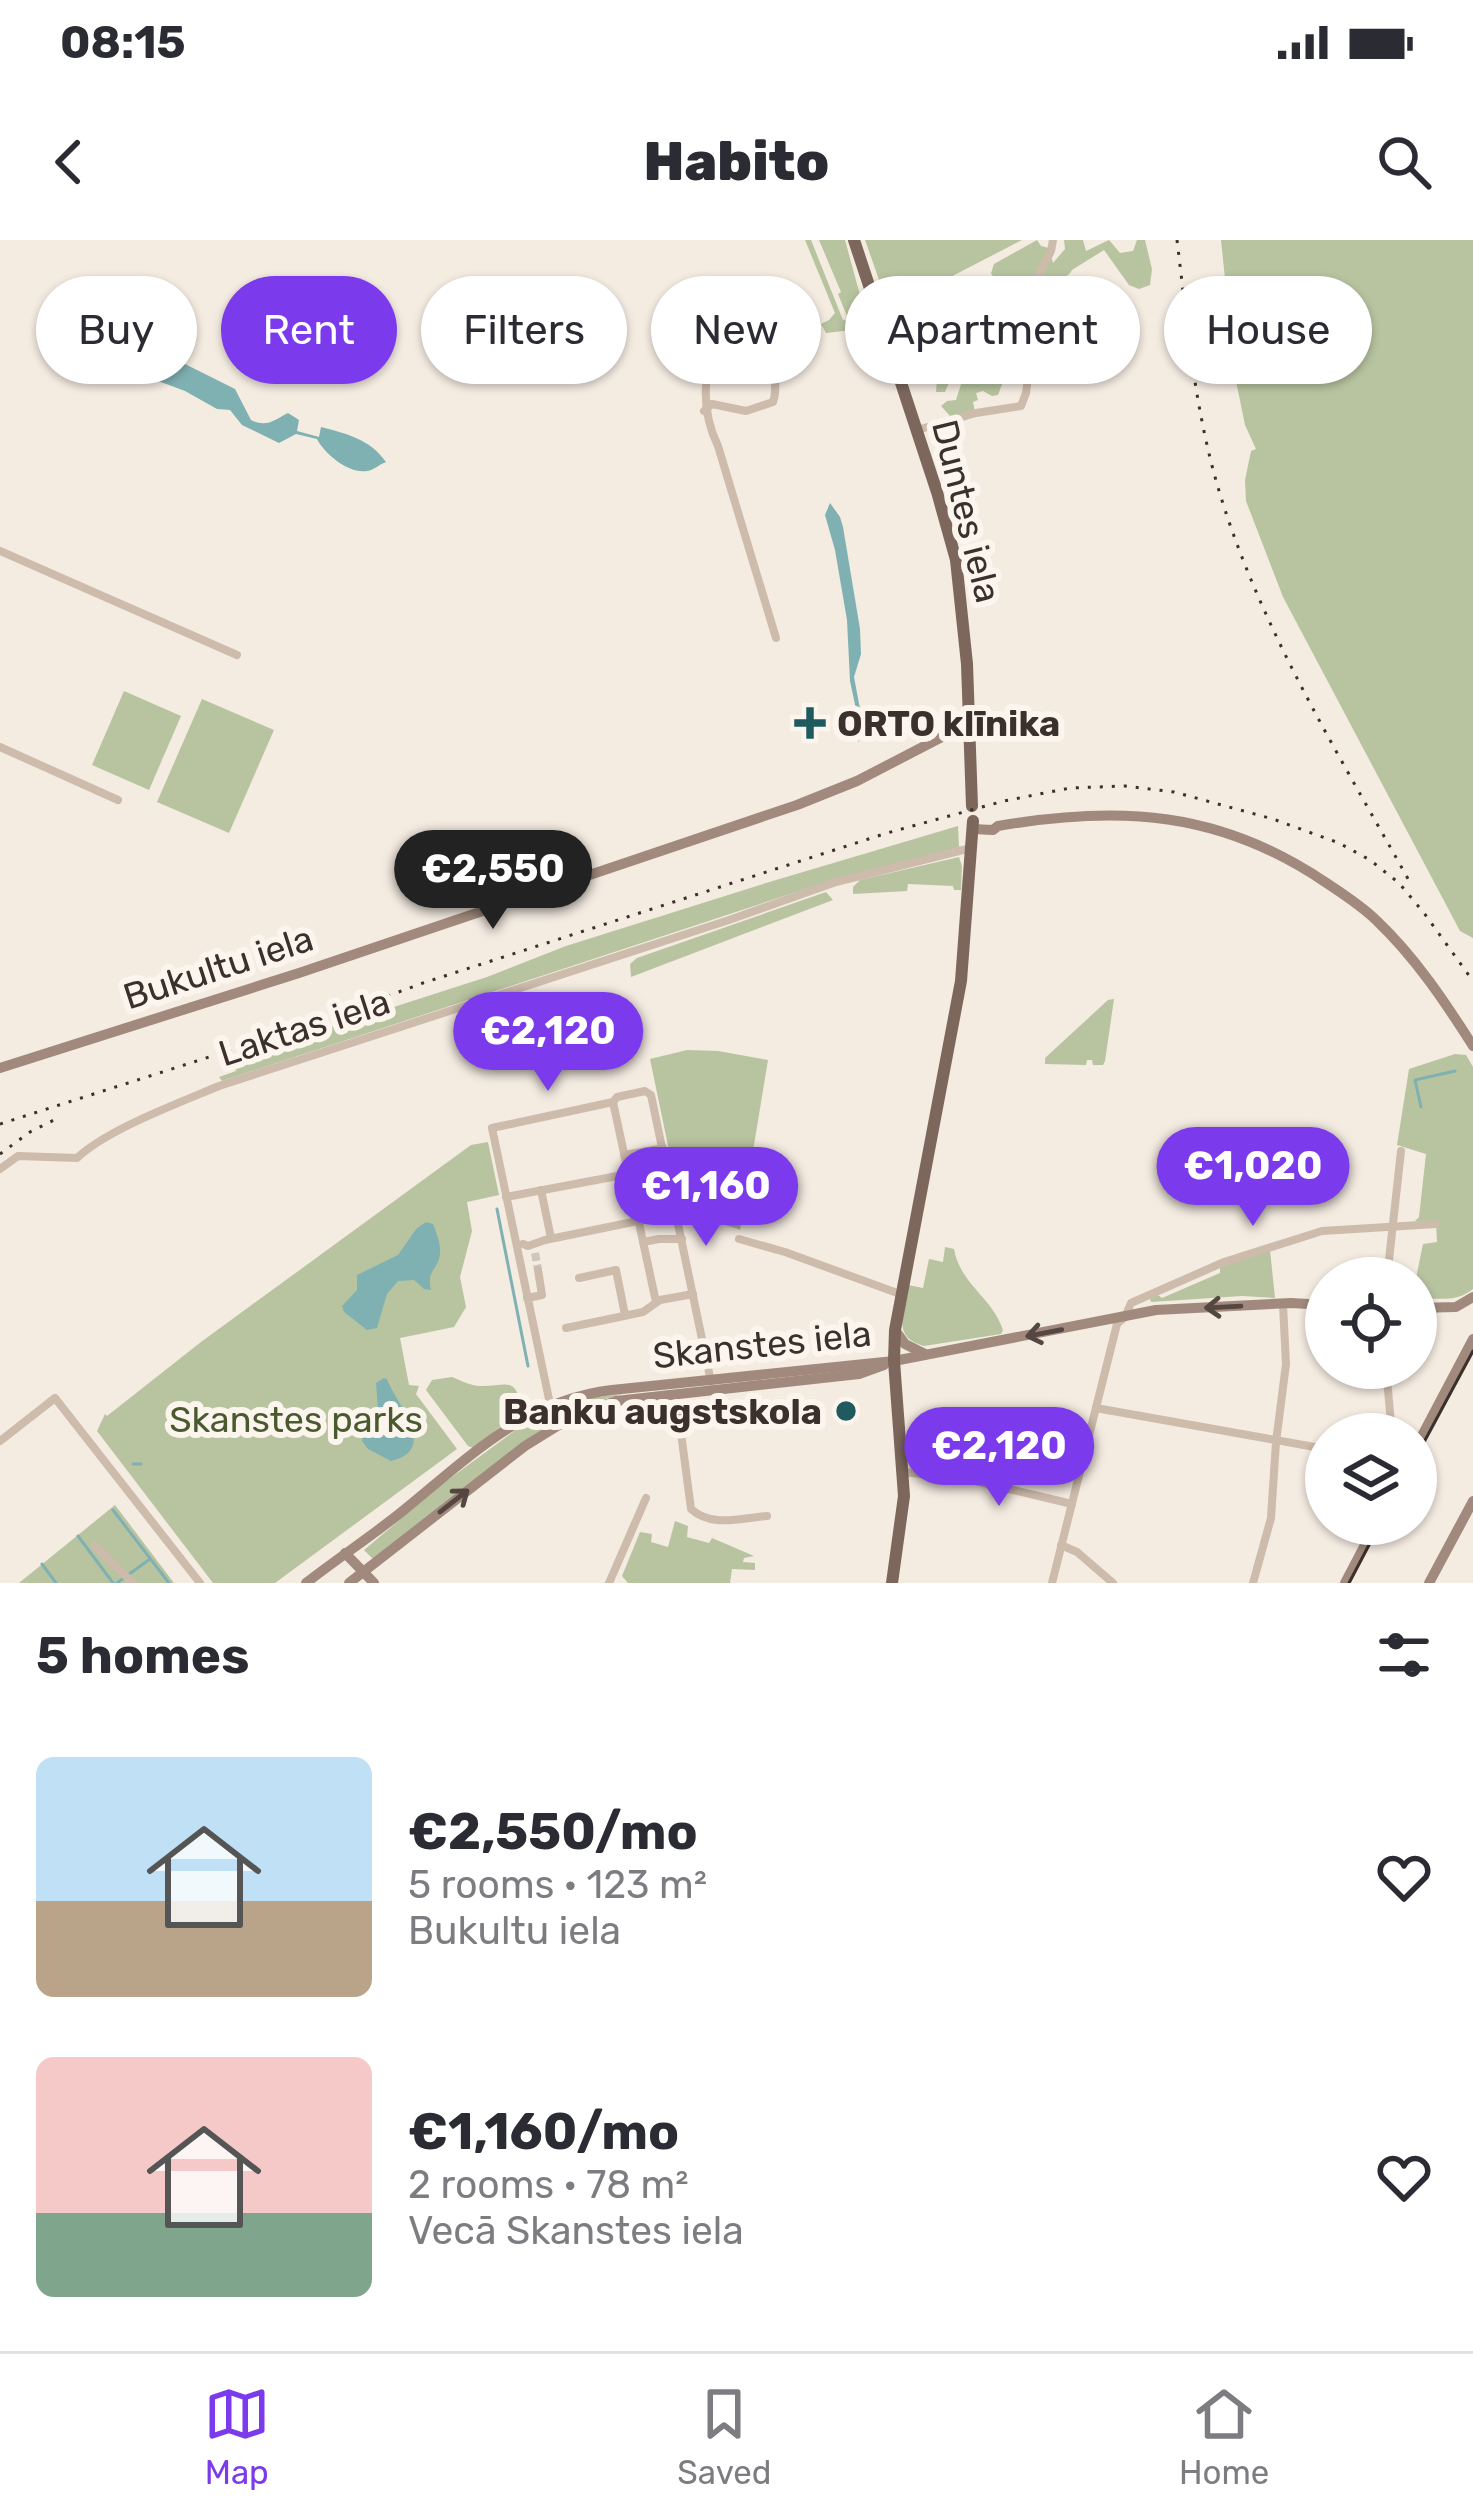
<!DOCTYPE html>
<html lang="en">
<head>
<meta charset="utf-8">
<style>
  :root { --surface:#fff; --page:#f2f2f3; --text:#2b2b33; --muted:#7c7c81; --line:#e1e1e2; --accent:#7c3aed }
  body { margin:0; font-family:Rubik,sans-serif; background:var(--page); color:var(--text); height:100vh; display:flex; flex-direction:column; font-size:45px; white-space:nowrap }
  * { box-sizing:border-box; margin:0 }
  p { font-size:39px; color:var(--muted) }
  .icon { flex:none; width:66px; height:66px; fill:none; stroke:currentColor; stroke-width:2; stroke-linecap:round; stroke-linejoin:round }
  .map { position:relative; height:1343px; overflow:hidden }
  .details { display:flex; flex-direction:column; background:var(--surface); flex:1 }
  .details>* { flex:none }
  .banner { position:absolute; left:36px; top:36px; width:1401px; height:108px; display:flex; gap:24px }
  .tools { position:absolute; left:1305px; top:1017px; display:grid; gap:24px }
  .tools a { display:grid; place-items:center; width:132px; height:132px; border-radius:50%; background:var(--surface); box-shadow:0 3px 9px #0004; font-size:60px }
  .price { position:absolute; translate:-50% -102px; padding:0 27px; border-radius:42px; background:var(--accent); color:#fff; font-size:39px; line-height:78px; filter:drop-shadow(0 3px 6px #0008) }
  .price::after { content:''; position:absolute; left:50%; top:72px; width:36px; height:27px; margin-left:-18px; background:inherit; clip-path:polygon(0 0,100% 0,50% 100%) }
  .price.selected { background:#222; color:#fff }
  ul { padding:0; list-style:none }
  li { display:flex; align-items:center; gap:36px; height:300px; padding:0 36px }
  li span { display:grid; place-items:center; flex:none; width:336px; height:240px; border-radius:18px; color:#555 }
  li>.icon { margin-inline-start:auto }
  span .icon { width:144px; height:144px; fill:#fffc; stroke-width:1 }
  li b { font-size:51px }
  h2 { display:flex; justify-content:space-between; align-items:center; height:144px; padding:0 36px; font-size:51px }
  .tag { padding:0 42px; border-radius:54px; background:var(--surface); box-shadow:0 3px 9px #0004; font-size:42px; line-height:108px }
  .tag.selected { background:var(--accent); color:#fff }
  .status { display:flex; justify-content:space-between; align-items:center; height:84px; padding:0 60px; background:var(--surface); direction:ltr }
  .status svg { height:33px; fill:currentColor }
  header { display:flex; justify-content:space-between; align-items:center; height:156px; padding:0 36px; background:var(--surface); font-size:54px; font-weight:800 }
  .tab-bar { display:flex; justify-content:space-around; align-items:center; height:168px; border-top:3px solid var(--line); background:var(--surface); font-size:33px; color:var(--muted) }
  .tab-bar a { display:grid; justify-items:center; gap:6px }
  .tab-bar .selected { color:var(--accent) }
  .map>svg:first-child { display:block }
  .green { fill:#b8c4a0 }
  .water { fill:#7fb0b2 }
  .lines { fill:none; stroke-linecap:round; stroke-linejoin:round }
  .stream { stroke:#7fb0b2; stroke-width:3 }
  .street-tunnel { stroke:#cfc6bd; stroke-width:8; stroke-dasharray:8 4; stroke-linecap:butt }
  .street { stroke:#cdbbac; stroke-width:8 }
  .secondary { stroke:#a18a7d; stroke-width:10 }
  .primary { stroke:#7d675c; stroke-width:12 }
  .tram { stroke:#3b302b; stroke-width:3 }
  .rail { stroke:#3b302b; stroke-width:3; stroke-dasharray:3 9; stroke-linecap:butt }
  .oneway { stroke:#544640 }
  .poi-dot { fill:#1f5a5e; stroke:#fbf5ee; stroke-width:4.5 }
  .labels { text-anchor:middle; stroke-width:12; stroke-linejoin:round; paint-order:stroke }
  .street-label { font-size:36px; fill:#3b302b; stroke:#fbf5ee }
  .poi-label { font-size:36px; font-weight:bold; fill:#3b302b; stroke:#fbf5ee; text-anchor:start }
  .park-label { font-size:36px; fill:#4a5a2e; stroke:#fbf5ee }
</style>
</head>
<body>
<div class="status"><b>08:15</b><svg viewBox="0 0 49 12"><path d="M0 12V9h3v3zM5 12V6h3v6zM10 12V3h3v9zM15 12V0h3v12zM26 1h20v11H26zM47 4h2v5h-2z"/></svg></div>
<header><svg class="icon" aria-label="back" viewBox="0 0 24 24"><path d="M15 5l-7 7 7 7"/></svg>Habito<svg class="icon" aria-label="search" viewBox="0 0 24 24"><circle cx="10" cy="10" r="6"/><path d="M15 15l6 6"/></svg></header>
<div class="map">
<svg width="1473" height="1343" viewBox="0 0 1473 1343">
  <rect width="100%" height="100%" fill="#f4ebe1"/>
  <g class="green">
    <polygon points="805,0 811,0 843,80 849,81 838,54 841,52 819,0 845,0 869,88 826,93 821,84 829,80 835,73"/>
    <path d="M865,0H1022L906,60L905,67L923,84C919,101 927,115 936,129H946L945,121L938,120L935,114L938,101L928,89L930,82L935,80L940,85L942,80L937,72V60L941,57L951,75L952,70L949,65L954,62L964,68L965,62L956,60L953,50L963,45L965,39H971L977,49L972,55L975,62L973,72L982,74L988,80L986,86L980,88L984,102L991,111L988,132L994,133L997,123L1001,126L1007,123L1008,125L1001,135L1004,139L998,155L992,156L983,151L976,153L978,160L973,162L975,172L951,177L941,166L947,161L956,160L962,141L951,138L945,152H936L937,139L911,142L898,99L894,68H889Z"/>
    <path d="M1037,0L1041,6L1049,8L1053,23L1065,9L1064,0H1083L1086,11L1109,0L1120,13L1133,11L1137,0H1145L1152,29L1150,45L1139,49L1129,45L1104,10L1072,30C1068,38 1055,43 1046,41C1042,46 1037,51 1034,57C1028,75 1029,87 1013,101L1008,97C1011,75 1002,52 991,33L994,24Z"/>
    <polygon points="1221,0 1473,0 1473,698 1460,691 1283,357 1246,261 1245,240 1251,211 1256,209 1245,185 1235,136"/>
    <polygon points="124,451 181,476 149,550 92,525"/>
    <polygon points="202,459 274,490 229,593 157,562"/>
    <polygon points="958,586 959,607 956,608 836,639 222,841 219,837 236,831 232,819 487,737 566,706 766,643"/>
    <polygon points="959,617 962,626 961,650 954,650 953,646 908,644 907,651 853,654 853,647 860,640"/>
    <polygon points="826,652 833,660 631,737 630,724 637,718"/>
    <polygon points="1114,759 1105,821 1103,825 1093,825 1092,820 1087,820 1086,825 1045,824 1045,818 1108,760"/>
    <path d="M687,810L718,811L768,820L740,990C723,982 703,984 689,971L682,973L650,819Z"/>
    <path d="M1455,814L1466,815L1473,827V1049C1456,1063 1437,1058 1416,1058V1038L1423,1004L1437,1002L1436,982L1415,981L1419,977L1426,914L1397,905L1409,829Z"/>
    <polygon points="488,902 499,955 467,962 472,991 460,1037 466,1067 454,1087 400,1098 409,1145 419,1146 416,1154 457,1209 275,1343 213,1343 97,1191 105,1174 107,1176 201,1102 471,905"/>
    <path d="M945,1007L954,1009C960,1044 992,1057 1003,1090L1001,1094L924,1106C891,1098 904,1071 908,1045L923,1048L929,1019L943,1022Z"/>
    <polygon points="1270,1010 1275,1058 1242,1056 1151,1062 1150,1059 1158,1055 1162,1058 1220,1033 1220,1027"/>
    <path d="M452,1137C460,1140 471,1146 480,1146C506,1147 516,1134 522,1170L473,1208L468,1206L426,1150L432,1140Z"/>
    <polygon points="623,1154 589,1163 537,1193 373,1319 364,1310 441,1245 536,1175 581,1159"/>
    <polygon points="115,1265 174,1343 19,1343"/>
    <polygon points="675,1281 688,1286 687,1297 709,1303 712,1298 754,1316 744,1318 743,1322 755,1323 755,1330 732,1329 730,1343 628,1343 622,1336 640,1292 652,1294 651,1302 668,1307"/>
  </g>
  <g class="water">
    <path d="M120,99L158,116L171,127L181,122L235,149L251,180C267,188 274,180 288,173L299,180L297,191L319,197L321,187C347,194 370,199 386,222C380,224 374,230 367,231C348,234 324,213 317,199L296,194L279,203L242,185L230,170L217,169L185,151L142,135L135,127L104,120L96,130L99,121L96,106L110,100Z"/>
    <polygon points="830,263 840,277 843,287 860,389 861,414 854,437 863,485 858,503 859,483 850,441 847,380 835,310 825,275"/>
    <path d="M426,982L433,984C436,992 441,1004 440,1013C439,1030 426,1029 431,1050L424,1049L414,1040L398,1041L387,1054L377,1088L367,1090L344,1072L342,1066L357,1050V1035L398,1015L417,988Z"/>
    <path d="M384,1138L387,1139C396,1164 440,1210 391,1221L368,1209L362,1201L364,1193L379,1183L376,1143Z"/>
  </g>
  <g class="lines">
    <g class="stream">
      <polyline points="1421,867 1415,840 1455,831"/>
      <polyline points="497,969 528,1126"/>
      <polyline points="133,1224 141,1224"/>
      <polyline points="113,1270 169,1343"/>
      <polyline points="78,1296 113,1343"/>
      <polyline points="42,1324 56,1343"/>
      <polyline points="117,1343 150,1319"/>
    </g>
    <polyline class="street-tunnel" points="535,1013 538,1030"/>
    <g class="street">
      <path d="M704,171L712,164L746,171L773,162C779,146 771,128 775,112L725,91L718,93C703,131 700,169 718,206L776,398"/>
      <polyline points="917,190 976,173 1021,166 1026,153 1031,115 1033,45 1051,11 1053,0"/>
      <polyline points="0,311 237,415"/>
      <polyline points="0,507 118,560"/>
      <polyline points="613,862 656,1062"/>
      <polyline points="624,915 663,908"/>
      <path d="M0,929L18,916L77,918C108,889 179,863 219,846L729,680L836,642L971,608"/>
      <polyline points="541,950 551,998"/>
      <polyline points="506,957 628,934"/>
      <polyline points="739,999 785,1012 900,1054"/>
      <polyline points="643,1002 659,999 682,999"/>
      <polyline points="523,1004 528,1006 545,1000 677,973"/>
      <polyline points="579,1038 616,1030 625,1075"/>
      <polyline points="1387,1038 1401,911"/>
      <polyline points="527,1058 542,1055 538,1030"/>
      <polyline points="566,1088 643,1072 660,1060 693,1054"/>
      <polyline points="1386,1128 1392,1194"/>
      <path d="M676,1155L691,1269C712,1288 741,1278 767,1276"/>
      <polyline points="550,1164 492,888 613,862 617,857 645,851 651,855 711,1142"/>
      <polyline points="1096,1168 1326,1209"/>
      <polyline points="0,1201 55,1158 200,1343"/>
      <polyline points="903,1232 967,1239 1072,1264"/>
      <polyline points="1061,1305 1077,1312 1113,1343"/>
      <polyline points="95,1306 133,1343"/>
      <polyline points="609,1343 646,1258"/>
      <polyline points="1052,1343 1117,1084 1125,1077 1131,1063 1224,1022 1322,991 1436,984"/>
      <polyline points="1253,1343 1271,1278 1276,1202 1286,1124 1283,1065"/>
    </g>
    <g class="secondary">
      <path d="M973,589L993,590L998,586C1120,565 1220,571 1325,642C1343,654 1362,666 1377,681C1415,717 1445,762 1473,806"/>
      <polyline points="0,828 299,733 797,565 857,541 969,483"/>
      <polyline points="1416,1068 1456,1067 1473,1057"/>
      <polyline points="895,1090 905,1104 925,1114"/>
      <polyline points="1416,1207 1473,1099"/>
      <polyline points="345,1313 374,1343"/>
      <path d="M306,1343C338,1318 372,1296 404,1270C469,1217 525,1160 612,1150L894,1121L1156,1070L1291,1063L1326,1065"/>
      <polyline points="349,1343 525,1206 575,1175 616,1161 859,1134 884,1125"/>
      <polyline points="1345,1343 1376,1284"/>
      <polyline points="1429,1343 1473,1261"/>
    </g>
    <g class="primary">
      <polyline points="854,0 937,252 956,320 967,424 972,566"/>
      <polyline points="892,1343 904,1256 894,1121 895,1090 961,741 973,581"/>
    </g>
    <g class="tram">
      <polyline points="1416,1217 1473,1111"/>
      <polyline points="1349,1343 1380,1284"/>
    </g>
    <g class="rail">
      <path d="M1177,0C1187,82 1194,164 1217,244C1259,388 1340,516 1412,646"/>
      <polyline points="0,884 309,785 423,743 887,593 1004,561 1070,548 1125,546 1174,552 1273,579 1339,603 1370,620 1399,643 1424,673 1473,741"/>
      <polyline points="0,914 30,892 56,879"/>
    </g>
  </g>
  <defs><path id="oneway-shaft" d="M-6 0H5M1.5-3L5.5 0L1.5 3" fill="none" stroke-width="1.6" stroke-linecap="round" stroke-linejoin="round" transform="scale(3)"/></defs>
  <g class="oneway">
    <use href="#oneway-shaft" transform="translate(1223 1067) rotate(177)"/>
    <use href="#oneway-shaft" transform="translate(1044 1093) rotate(169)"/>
    <use href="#oneway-shaft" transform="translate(454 1261) rotate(-38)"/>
  </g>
  <g class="poi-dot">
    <path d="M804 465h12v12h12v12h-12v12h-12v-12h-12v-12h12z"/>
    <circle cx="846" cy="1171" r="12"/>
  </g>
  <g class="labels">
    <g class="street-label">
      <text transform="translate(967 271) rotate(76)" y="13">Duntes iela</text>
      <text transform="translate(218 727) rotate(-18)" y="13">Bukultu iela</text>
      <text transform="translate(304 787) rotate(-18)" y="13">Laktas iela</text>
      <text transform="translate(762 1104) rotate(-6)" y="13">Skanstes iela</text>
    </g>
    <g class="poi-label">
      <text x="837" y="496">ORTO klīnika</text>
      <text x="822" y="1184" text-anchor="end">Banku augstskola</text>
    </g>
    <g class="park-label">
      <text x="296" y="1192">Skanstes parks</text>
    </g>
  </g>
</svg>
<div class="tools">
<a><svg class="icon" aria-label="locate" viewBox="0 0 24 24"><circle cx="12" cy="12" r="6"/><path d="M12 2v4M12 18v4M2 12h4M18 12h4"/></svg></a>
<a><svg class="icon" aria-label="layers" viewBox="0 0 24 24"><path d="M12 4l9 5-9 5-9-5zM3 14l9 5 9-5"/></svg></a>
</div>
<b class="price selected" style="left:493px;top:692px">€2,550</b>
<b class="price" style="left:548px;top:854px">€2,120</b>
<b class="price" style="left:1253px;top:989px">€1,020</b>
<b class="price" style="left:706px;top:1009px">€1,160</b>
<b class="price" style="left:999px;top:1269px">€2,120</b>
<div class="banner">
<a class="tag">Buy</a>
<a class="tag selected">Rent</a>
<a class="tag">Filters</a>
<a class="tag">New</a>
<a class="tag">Apartment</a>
<a class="tag">House</a>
</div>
</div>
<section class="details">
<h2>5 homes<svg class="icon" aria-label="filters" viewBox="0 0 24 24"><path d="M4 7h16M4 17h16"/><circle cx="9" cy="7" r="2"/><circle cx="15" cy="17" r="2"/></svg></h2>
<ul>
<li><span style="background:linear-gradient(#bfe0f5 60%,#b9a48a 0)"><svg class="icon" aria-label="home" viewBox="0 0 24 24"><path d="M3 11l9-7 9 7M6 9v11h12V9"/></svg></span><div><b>€2,550/mo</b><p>5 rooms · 123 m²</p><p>Bukultu iela</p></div><svg class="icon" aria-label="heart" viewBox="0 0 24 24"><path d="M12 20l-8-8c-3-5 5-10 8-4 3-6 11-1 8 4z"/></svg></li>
<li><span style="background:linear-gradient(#f6c9c9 65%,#7fa58c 0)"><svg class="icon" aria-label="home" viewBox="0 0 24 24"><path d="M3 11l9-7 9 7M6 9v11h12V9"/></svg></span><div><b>€1,160/mo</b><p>2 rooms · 78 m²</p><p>Vecā Skanstes iela</p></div><svg class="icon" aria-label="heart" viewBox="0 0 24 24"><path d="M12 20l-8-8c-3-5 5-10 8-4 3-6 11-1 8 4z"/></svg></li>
</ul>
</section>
<nav class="tab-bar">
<a class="selected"><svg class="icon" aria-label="map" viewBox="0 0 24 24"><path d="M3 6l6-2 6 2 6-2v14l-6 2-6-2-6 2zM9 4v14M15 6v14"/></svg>Map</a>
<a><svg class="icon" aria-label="saved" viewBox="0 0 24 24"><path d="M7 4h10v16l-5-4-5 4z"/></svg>Saved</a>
<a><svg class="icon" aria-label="home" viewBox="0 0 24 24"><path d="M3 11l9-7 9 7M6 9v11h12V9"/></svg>Home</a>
</nav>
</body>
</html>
